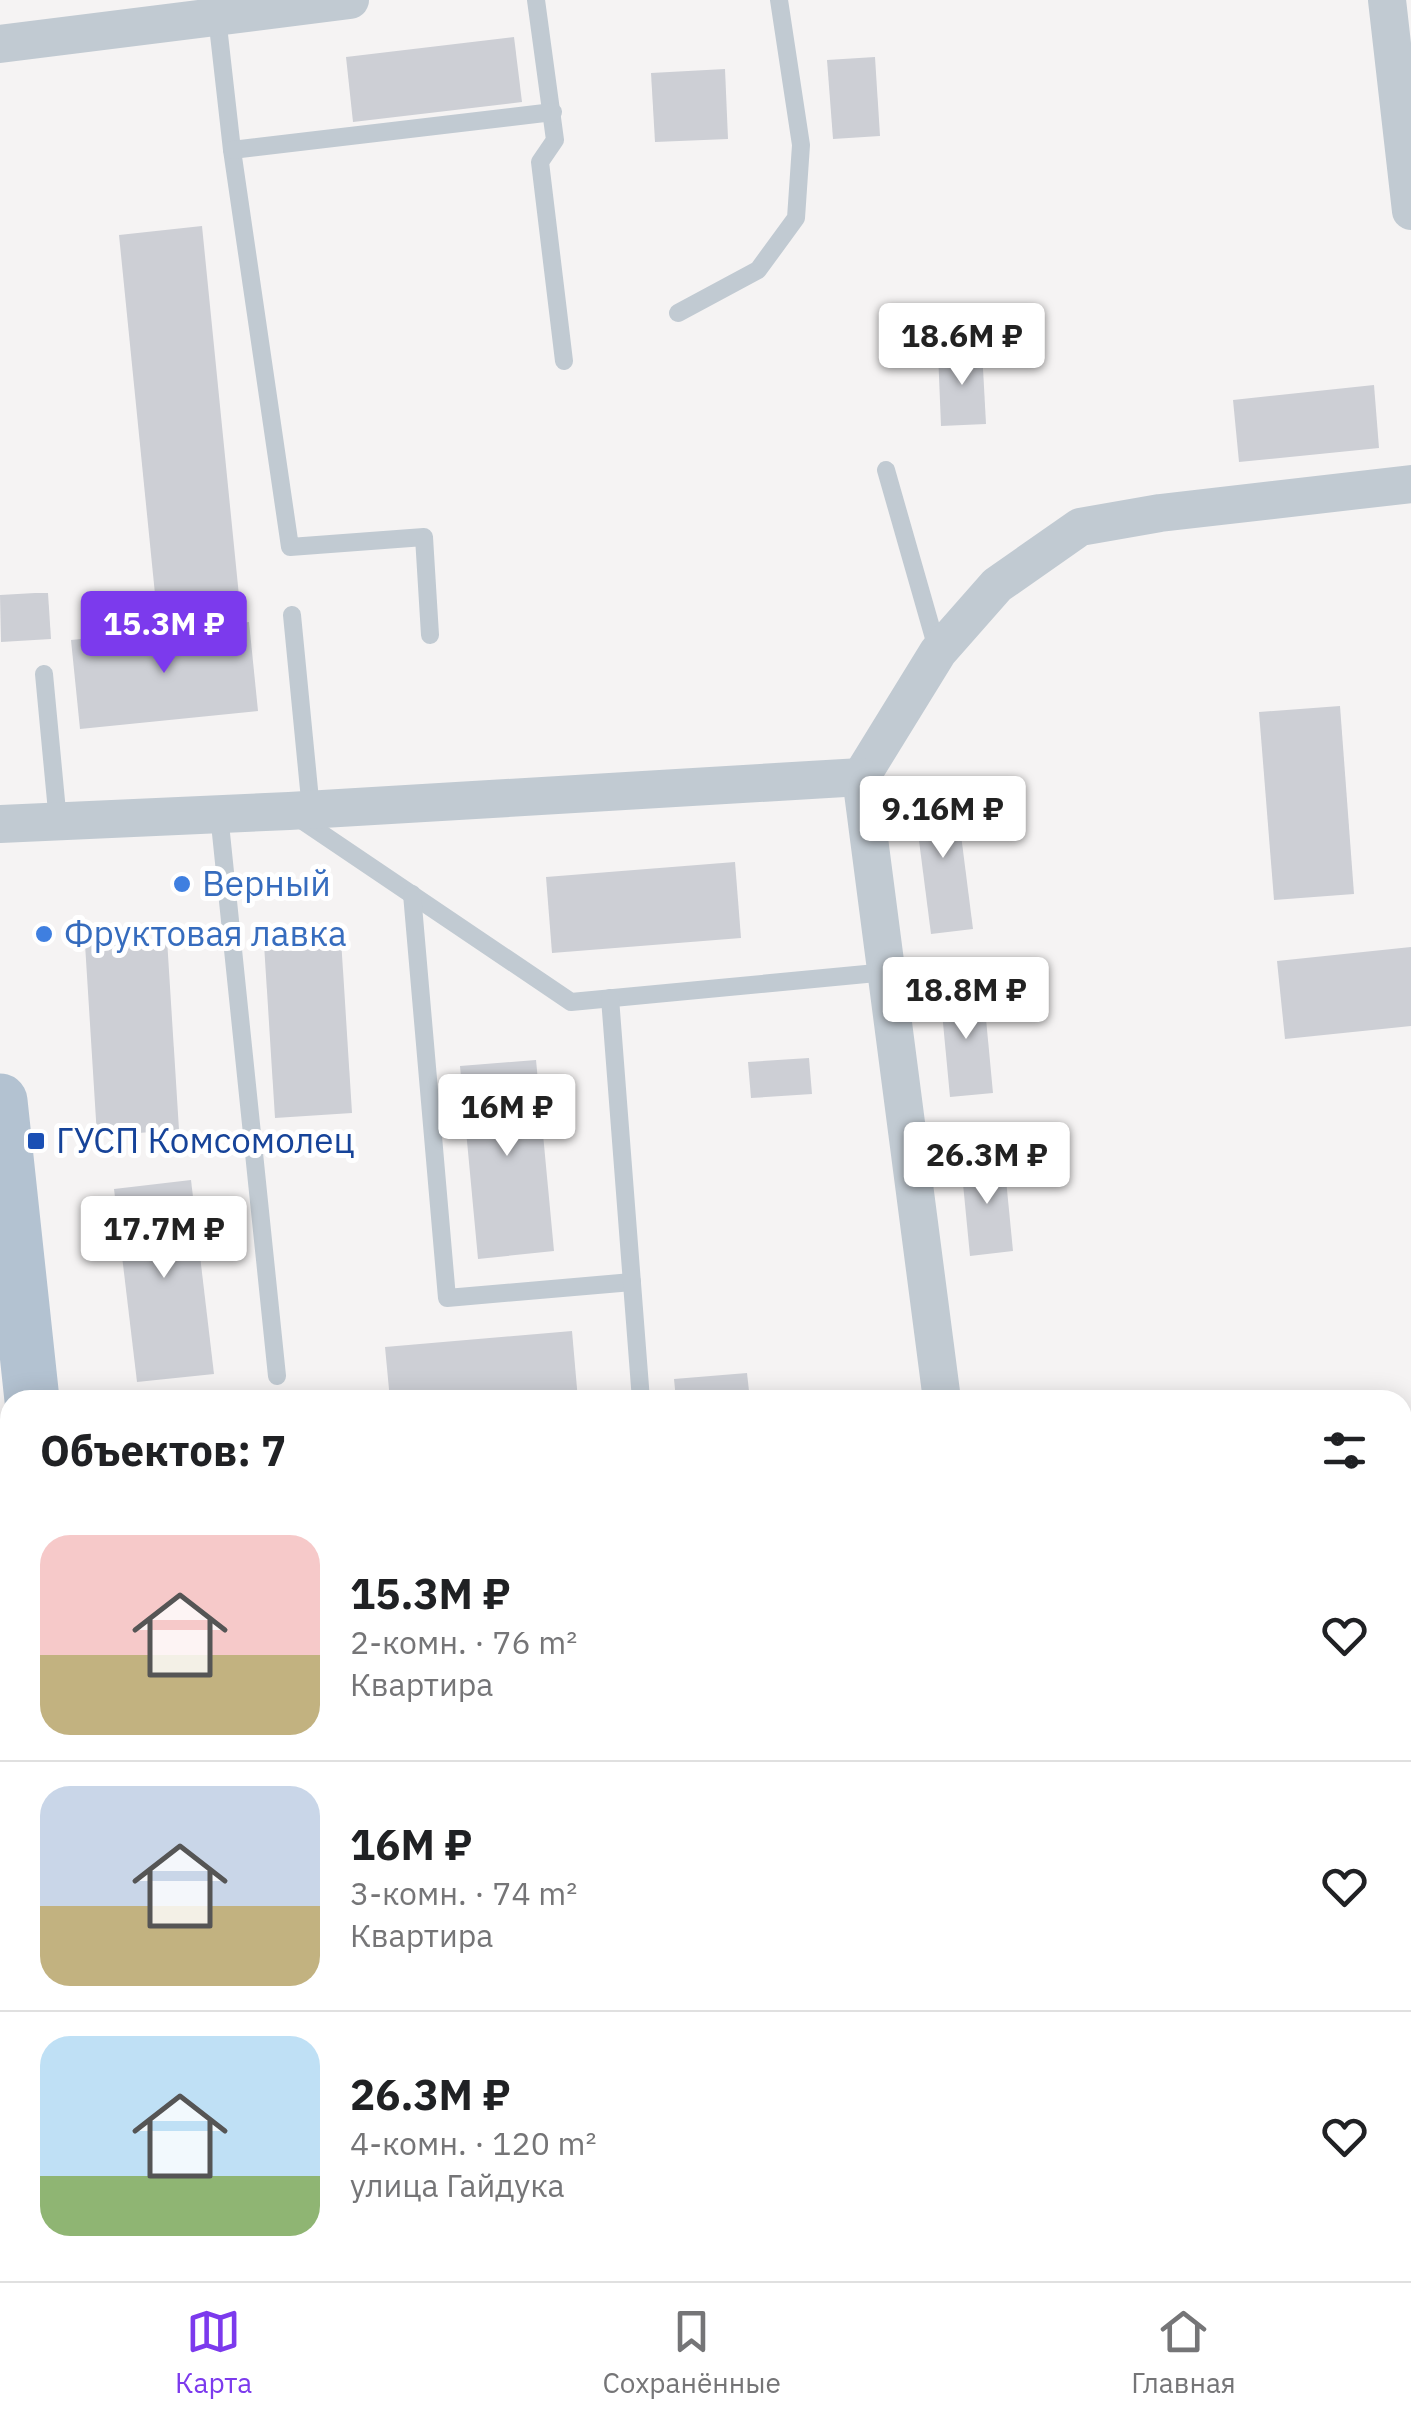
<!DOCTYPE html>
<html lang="ru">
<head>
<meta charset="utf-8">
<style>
  :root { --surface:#fff; --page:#f2f2f2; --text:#202124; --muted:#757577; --line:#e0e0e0; --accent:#7c3aed }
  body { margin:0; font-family:"IBM Plex Sans",sans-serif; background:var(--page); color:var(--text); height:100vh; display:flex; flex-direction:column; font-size:38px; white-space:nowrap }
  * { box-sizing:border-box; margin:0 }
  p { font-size:32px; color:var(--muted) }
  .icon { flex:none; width:55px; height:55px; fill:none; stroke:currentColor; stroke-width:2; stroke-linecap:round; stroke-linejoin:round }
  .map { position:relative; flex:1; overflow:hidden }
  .sheet { position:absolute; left:0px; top:1390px; width:1412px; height:892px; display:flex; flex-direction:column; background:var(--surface); border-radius:30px 30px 0 0; box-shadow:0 5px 25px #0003 }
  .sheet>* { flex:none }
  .price { position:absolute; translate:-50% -85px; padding:0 22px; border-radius:10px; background:#fff; color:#222; font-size:32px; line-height:65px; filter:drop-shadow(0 2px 5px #0008) }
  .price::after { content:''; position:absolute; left:50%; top:60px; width:30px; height:22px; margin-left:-15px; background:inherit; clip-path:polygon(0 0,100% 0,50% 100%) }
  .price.on { background:var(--accent); color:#fff }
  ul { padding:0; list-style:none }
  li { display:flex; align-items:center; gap:30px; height:250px; padding:0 40px }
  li+li { border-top:2px solid var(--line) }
  li span { display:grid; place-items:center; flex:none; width:280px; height:200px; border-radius:30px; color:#555 }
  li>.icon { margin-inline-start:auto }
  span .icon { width:120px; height:120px; fill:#fffc; stroke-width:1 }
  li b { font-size:42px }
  h2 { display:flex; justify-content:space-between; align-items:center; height:120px; padding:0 40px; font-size:42px }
  .menu { display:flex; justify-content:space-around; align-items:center; height:140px; border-top:2px solid var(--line); background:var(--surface); font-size:28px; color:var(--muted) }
  .menu a { display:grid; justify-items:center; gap:5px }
  .menu .on { color:var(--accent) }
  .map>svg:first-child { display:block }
  .building { fill:#cdcfd5 }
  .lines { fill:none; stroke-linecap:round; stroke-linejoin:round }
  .lane { stroke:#c1cad2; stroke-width:18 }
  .street { stroke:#c1cad2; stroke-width:38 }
  .primary { stroke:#b3c2d1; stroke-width:55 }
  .shop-dot { fill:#3f7fe0; stroke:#fff; stroke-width:4 }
  .transit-dot { fill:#1a4fb4; stroke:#fff; stroke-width:4 }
  .labels { text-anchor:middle; stroke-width:10; stroke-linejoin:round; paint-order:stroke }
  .shop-label { font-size:35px; fill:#366cbe; stroke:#fff; text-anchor:start }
  .transit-label { font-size:35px; fill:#164399; stroke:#fff; text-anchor:start }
</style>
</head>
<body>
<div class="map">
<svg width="1411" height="2281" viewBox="0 0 1411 2281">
  <rect width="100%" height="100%" fill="#f5f3f3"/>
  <g class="building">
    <polygon points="514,37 522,102 353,122 346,57"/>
    <polygon points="875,57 880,136 833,139 827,60"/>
    <polygon points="725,69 728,139 655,142 651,73"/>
    <polygon points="202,226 241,616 158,624 119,235"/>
    <polygon points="982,350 986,424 941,426 938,352"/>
    <polygon points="1374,385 1379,448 1239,462 1233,400"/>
    <polygon points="35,593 48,593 51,639 1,642 0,595"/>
    <polygon points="249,622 258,711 80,729 71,640"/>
    <polygon points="1340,706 1354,894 1274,900 1259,712"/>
    <polygon points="955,788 973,929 931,934 913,794"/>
    <polygon points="735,862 741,938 552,953 546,877"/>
    <polygon points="340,923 352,1113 275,1118 263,928"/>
    <polygon points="167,939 179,1130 97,1136 85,944"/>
    <polygon points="1411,947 1411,1026 1285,1039 1277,961"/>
    <polygon points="983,987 993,1093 950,1097 940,991"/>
    <polygon points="809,1058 812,1094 751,1098 748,1062"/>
    <polygon points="536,1060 554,1251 478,1259 460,1066"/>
    <polygon points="1004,1159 1013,1251 970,1256 961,1163"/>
    <polygon points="191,1180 214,1374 137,1382 114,1189"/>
    <polygon points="572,1331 578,1400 390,1400 385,1347"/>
    <polygon points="747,1373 750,1400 676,1400 674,1379"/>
    <polygon points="1411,1956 1411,2123 1409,2123 1402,2073 1402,1957"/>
    <polygon points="7,2159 10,2243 0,2244 0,2160"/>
    <polygon points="298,2272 374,2272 375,2281 299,2281"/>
  </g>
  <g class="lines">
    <g class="lane">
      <polyline points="536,0 555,140 540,162 564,361"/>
      <polyline points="217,17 232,150 290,547 424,537 430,635"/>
      <polyline points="232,150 553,112"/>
      <polyline points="678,313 758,270 796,218 801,145 779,0"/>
      <polyline points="886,470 938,652"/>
      <polyline points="292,615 311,810"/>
      <polyline points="44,674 58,822"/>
      <polyline points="219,814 277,1376"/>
      <polyline points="297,817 571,1002 887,972"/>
      <polyline points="412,894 447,1298 632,1282"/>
      <polyline points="610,998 641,1400"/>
      <polyline points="0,1477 10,1476"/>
      <polyline points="1402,1889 1411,1890"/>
      <polyline points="263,2272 264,2281"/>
      <polyline points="745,2272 746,2281"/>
      <polyline points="1395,2272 1395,2281"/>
      <polyline points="623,2281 707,2272"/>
    </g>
    <g class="street">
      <polyline points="1387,0 1411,211"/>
      <polyline points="0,44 350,0"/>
      <polyline points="861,777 938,652 997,585 1080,527 1160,513 1411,484"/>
      <polyline points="861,777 942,1400"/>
      <polyline points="0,824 289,811 861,777"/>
      <polyline points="1402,1697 1411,1698"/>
      <polyline points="1025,2272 1026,2281"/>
    </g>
    <g class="primary">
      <polyline points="0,1101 32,1400"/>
      <polyline points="130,2272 131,2281"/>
    </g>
  </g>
  <g class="shop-dot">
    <circle cx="182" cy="884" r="10"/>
    <circle cx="44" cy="934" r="10"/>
  </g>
  <rect class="transit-dot" x="26" y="1131" width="20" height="20" rx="5"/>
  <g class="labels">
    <g class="shop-label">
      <text x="202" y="896">Верный</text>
      <text x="64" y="946">Фруктовая лавка</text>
    </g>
    <g class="transit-label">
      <text x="56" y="1153">ГУСП Комсомолец</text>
    </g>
  </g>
</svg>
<b class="price" style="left:962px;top:388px">18.6M ₽</b>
<b class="price on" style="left:164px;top:676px">15.3M ₽</b>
<b class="price" style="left:943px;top:861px">9.16M ₽</b>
<b class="price" style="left:966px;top:1042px">18.8M ₽</b>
<b class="price" style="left:507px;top:1159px">16M ₽</b>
<b class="price" style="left:987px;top:1207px">26.3M ₽</b>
<b class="price" style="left:164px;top:1281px">17.7M ₽</b>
<section class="sheet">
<h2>Объектов: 7<svg class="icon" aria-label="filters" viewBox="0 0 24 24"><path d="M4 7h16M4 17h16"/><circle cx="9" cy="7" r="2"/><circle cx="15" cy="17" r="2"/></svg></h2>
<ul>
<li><span style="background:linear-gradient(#f6c9c9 60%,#c2b280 0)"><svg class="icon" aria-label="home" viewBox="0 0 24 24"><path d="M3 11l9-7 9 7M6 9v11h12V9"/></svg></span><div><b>15.3M ₽</b><p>2-комн. · 76 m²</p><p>Квартира</p></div><svg class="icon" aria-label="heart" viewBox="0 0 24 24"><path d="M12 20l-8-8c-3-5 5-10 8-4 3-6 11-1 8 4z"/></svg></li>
<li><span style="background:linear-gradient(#c9d6e8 60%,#c2b280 0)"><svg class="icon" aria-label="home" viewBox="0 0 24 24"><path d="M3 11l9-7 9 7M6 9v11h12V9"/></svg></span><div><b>16M ₽</b><p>3-комн. · 74 m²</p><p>Квартира</p></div><svg class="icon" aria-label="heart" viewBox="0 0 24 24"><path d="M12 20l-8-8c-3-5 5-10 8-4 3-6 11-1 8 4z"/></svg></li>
<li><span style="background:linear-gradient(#bfe0f5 70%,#8fb573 0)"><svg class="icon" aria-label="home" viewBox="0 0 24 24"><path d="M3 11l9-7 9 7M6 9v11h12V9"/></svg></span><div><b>26.3M ₽</b><p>4-комн. · 120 m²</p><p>улица Гайдука</p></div><svg class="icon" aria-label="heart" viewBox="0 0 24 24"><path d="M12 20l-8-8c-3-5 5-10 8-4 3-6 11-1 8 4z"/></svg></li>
</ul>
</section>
</div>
<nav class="menu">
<a class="on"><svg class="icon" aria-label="map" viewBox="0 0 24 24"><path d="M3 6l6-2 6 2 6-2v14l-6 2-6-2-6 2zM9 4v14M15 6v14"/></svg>Карта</a>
<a><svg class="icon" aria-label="saved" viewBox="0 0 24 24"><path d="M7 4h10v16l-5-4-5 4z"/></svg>Сохранённые</a>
<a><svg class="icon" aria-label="home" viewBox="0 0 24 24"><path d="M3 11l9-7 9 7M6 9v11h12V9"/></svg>Главная</a>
</nav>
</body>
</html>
